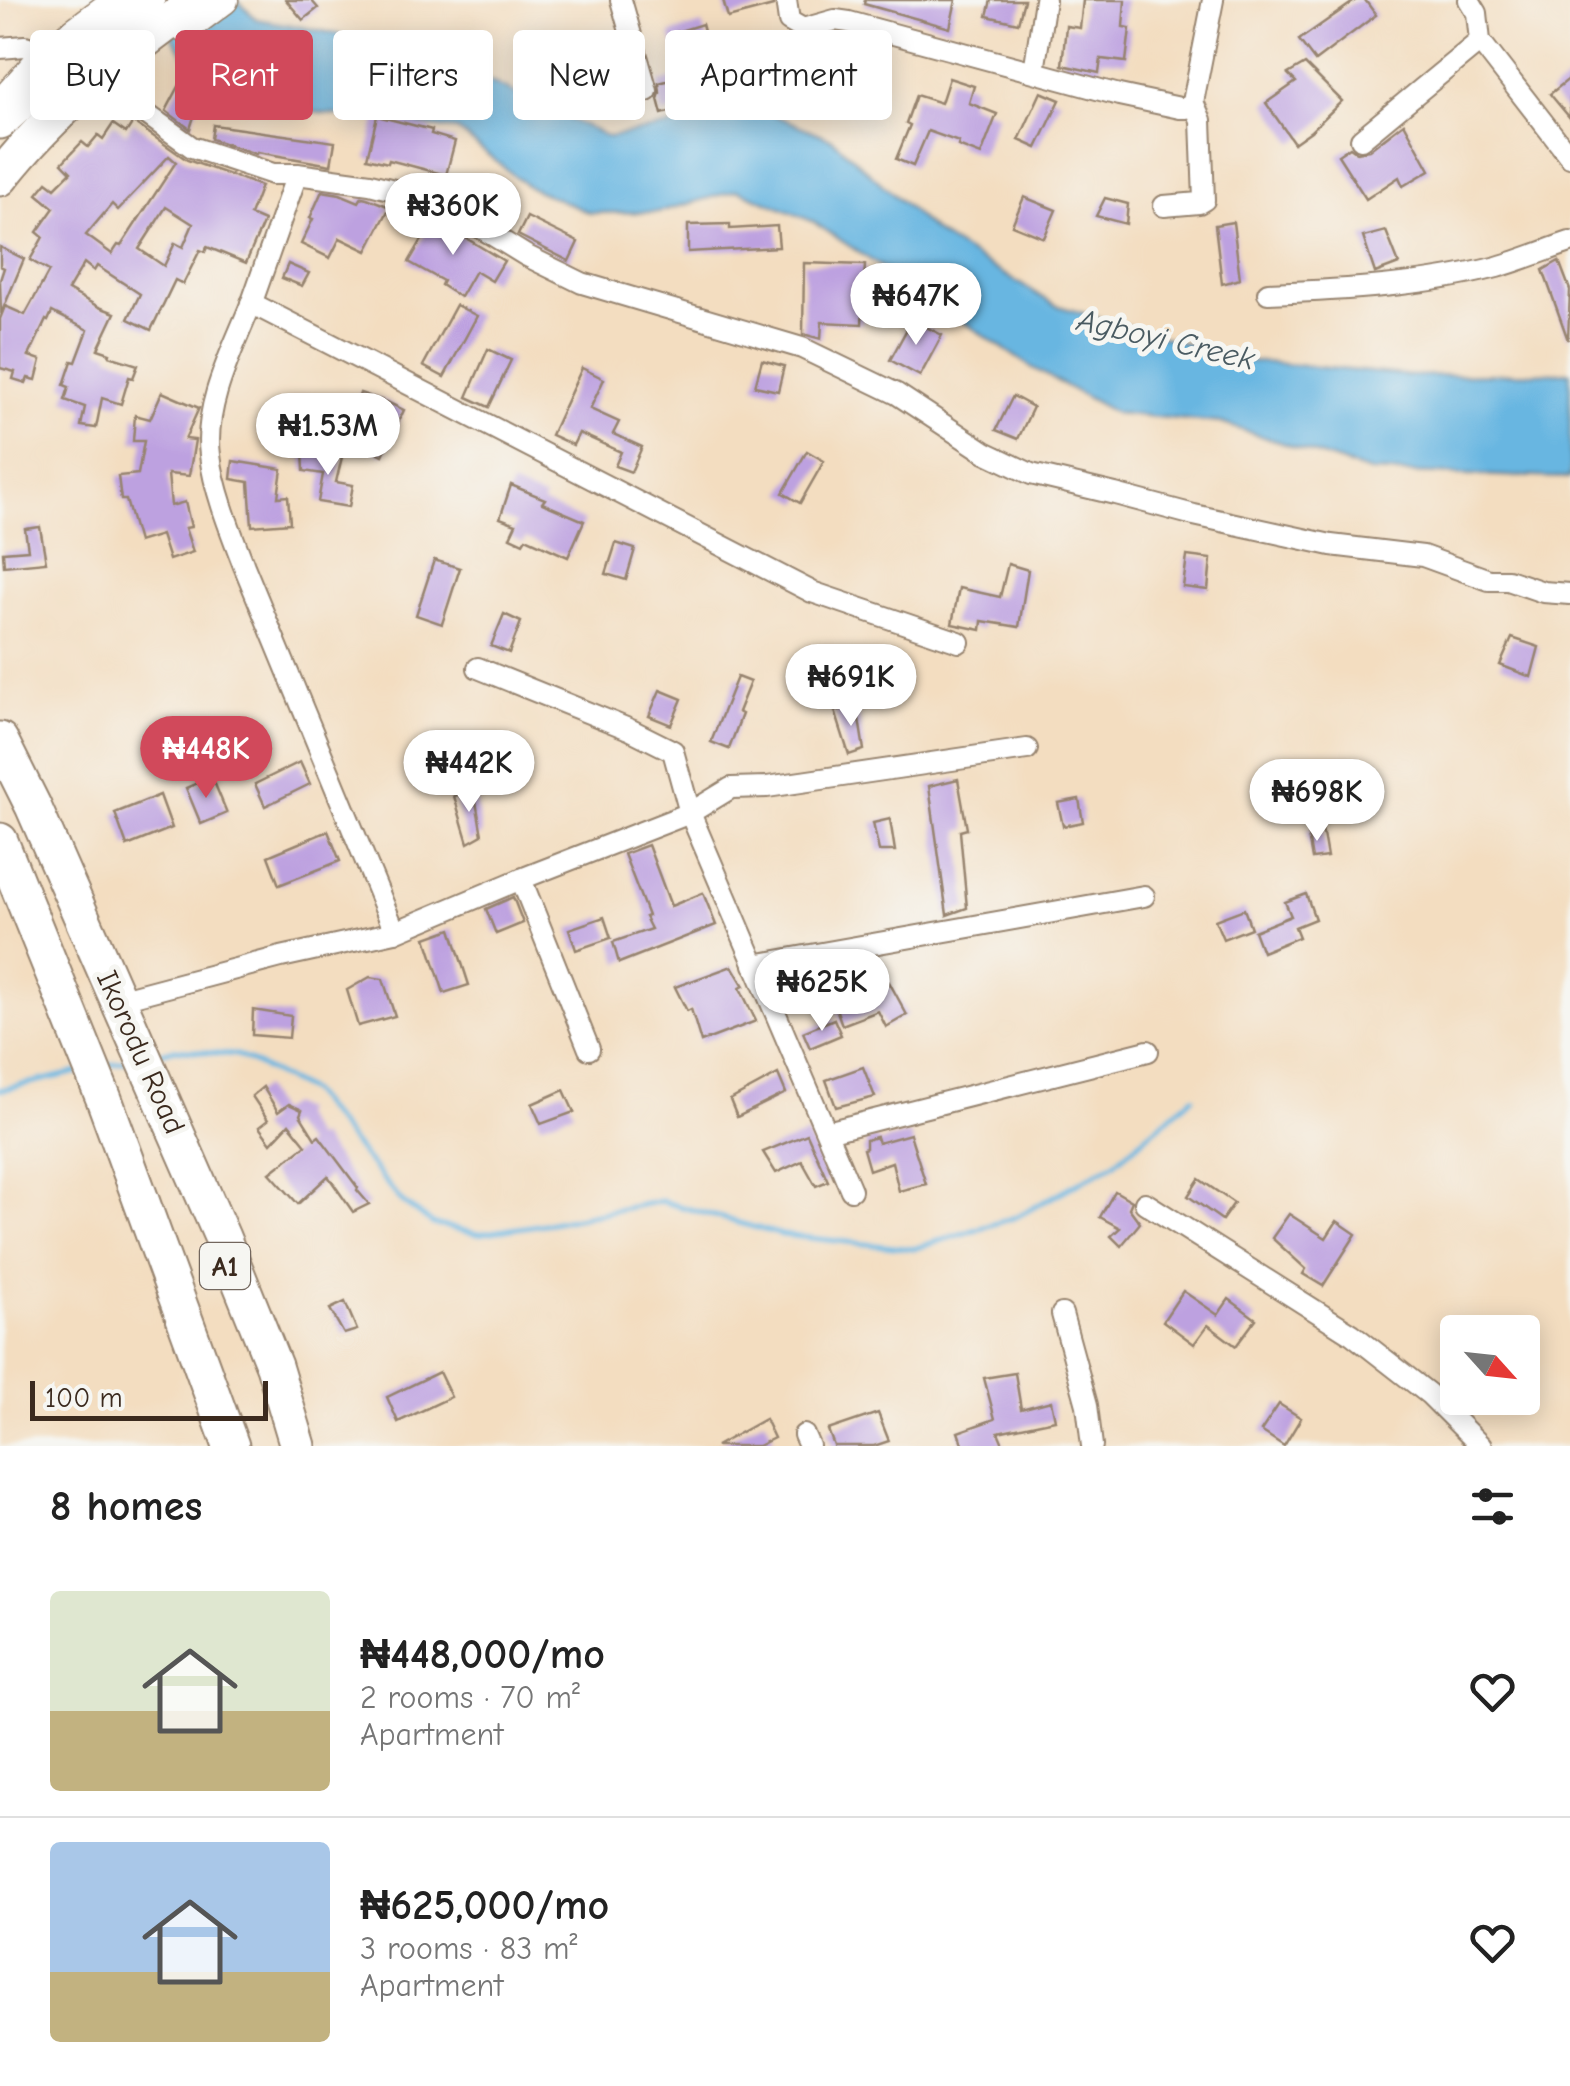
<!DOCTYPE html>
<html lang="en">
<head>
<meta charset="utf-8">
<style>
  :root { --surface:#fff; --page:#f6f6f6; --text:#222; --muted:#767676; --line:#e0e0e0; --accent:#d1495b }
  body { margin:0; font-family:"Comic Neue",sans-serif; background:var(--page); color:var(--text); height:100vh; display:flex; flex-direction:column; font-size:38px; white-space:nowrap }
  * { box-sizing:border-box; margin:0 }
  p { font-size:32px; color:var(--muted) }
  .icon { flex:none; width:55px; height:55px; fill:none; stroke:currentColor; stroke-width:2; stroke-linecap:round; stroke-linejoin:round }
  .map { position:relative; height:1446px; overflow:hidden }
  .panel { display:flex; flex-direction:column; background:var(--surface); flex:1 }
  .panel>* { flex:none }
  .top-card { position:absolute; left:30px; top:30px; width:1000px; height:90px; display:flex; gap:20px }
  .needle { width:65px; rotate:117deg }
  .buttons { position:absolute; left:1440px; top:1315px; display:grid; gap:20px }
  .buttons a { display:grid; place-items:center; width:100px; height:100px; border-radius:10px; background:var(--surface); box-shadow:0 5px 25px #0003; font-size:50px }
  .scale { position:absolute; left:30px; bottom:25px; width:238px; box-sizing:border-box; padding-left:10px; border:5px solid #3b2a1e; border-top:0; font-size:28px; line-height:35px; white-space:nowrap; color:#3b2a1e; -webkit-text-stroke:8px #f6f6f2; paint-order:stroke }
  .price { position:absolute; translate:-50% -85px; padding:0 22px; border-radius:35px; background:#fff; color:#222; font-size:32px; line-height:65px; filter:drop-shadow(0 2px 5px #0008) }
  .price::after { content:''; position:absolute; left:50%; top:60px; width:30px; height:22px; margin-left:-15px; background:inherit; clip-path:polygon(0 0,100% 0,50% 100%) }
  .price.current { background:var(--accent); color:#fff }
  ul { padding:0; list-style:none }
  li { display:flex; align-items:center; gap:30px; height:250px; padding:0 50px }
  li+li { border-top:2px solid var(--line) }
  li span { display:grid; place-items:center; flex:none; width:280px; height:200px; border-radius:10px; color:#555 }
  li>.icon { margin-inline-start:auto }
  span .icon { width:120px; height:120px; fill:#fffc; stroke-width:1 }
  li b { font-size:42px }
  h2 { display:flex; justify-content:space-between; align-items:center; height:120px; padding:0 50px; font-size:42px }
  .chip { padding:0 35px; border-radius:10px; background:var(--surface); box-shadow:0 5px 25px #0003; font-size:35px; line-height:90px }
  .chip.current { background:var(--accent); color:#fff }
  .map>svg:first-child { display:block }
  .water { fill:#67b6e1; stroke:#517080; stroke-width:2.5 }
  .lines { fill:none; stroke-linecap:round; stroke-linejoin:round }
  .stream { stroke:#67b6e1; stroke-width:5 }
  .building { fill:#bda1e0; fill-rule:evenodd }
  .street-casing { stroke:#97846f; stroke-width:24 }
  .secondary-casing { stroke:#97846f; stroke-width:31 }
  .highway-casing { stroke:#97846f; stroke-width:39 }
  .street { stroke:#fff; stroke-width:20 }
  .secondary { stroke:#fff; stroke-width:28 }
  .highway { stroke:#fff; stroke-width:35 }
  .labels { text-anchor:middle; stroke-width:10; stroke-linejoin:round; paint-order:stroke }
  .shield { fill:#f6f6f2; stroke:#73675e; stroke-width:2.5 }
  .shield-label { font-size:28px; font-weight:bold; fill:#3b2a1e }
  .street-label { font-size:30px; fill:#3b2a1e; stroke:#f6f6f2 }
  .water-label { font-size:32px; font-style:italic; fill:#4a5b62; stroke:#f6f6f2 }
</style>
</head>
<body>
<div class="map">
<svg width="1570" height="1446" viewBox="0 0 1570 1446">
  <rect width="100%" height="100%" fill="#f6f6f2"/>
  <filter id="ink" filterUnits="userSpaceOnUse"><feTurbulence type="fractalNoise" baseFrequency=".01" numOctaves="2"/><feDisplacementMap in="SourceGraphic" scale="20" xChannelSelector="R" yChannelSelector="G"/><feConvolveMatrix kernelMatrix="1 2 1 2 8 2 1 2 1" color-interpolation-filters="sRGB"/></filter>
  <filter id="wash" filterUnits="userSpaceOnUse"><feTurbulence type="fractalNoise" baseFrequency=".0048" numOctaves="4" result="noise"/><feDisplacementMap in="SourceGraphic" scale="40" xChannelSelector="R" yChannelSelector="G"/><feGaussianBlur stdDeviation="2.25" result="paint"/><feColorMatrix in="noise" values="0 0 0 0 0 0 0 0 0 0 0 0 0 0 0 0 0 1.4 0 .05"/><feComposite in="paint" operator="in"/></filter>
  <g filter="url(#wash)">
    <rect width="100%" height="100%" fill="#f3ddc0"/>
    <polygon class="water" points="147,0 237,0 256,19 338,34 474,74 608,137 665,127 752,106 832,139 937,234 1055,305 1241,360 1413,376 1570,372 1570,478 1370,472 1221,423 1115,413 1031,367 812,221 738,190 658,212 590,213 527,186 457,130 289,109 203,83"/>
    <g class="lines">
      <g class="stream">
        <polyline points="157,1054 175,1049 237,1055 309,1091 402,1202 433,1224 478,1234 551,1223 661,1201 782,1235 913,1249 1016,1217 1114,1163 1193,1097"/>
        <polyline points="103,1066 131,1060"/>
        <polyline points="0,1090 78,1072"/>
      </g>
    </g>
    <g id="blocks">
      <g class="building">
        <polygon points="286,0 311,0 318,8 303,20"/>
        <polygon points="723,0 772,0 773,6 728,18"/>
        <polygon points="865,0 956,0 950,28 864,4"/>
        <polygon points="991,0 1024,0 1018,23 987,16"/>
        <polygon points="1083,0 1125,0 1123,27 1130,28 1126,62 1101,59 1099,73 1062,65 1066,26 1080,28"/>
        <polygon points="1356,0 1365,0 1376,15 1315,61 1299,40"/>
        <polygon points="702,24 711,57 697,61 708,101 662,114 658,99 660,93 659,83 682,77 670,34"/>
        <polygon points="606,36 618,65 574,82 563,53"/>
        <polygon points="1305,64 1342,101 1311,131 1294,143 1266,103 1296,82 1288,74"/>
        <polygon points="184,77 203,89 190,129 166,111"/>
        <polygon points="949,78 974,86 969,103 997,114 981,155 958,146 959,142 928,131 913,166 896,159 910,125 906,123 916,95 941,103"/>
        <polygon points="1570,78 1570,118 1550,94"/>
        <polygon points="1041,92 1060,100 1037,148 1019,140"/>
        <polygon points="377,116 432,130 431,134 455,141 446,175 389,160 388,163 367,158"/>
        <path d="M133,122L187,160L261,186L250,215L264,221L246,263L207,247L205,252L200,250L183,284L175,280L151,330L128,319L140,294L97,266L94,271L84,263L68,290L99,307L115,313L98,349L110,353L109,356L138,365L133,378L129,377L121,404L102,398L96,428L81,426L85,407L65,400L69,387L64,385L72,361L76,362L88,330L52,312L48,321L46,320L29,356L41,360L36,380L28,378L26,383L13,379L15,372L0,368V319L5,306L25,315L49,271L30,260L43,237L37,232L54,208L37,194L47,182L55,188L71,172L62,163L82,142L88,147L98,135L103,139L113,124L126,133ZM169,156L176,162L121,246L118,245L112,254L86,235L112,204L118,210ZM166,207L193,224L183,247L175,243L164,266L139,249Z"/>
        <polygon points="1404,123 1430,170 1403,186 1399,177 1366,199 1338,155 1350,147 1357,152 1369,150"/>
        <polygon points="213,125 335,142 331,165 257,152 256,154 211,139"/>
        <polygon points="322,191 340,194 359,202 362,197 367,198 390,207 367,251 340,238 330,258 301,244 313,219 310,218"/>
        <polygon points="1024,197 1056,210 1044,238 1012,225"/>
        <polygon points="1105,198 1128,204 1126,224 1096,216"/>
        <polygon points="527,217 578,242 569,261 518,235"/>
        <polygon points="434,219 504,261 492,281 475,271 460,297 441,285 443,281 409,262"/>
        <polygon points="1233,222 1240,279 1222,284 1215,225"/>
        <polygon points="730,224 730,229 777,226 779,247 688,252 688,225"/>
        <polygon points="1386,231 1399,264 1375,273 1363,237"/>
        <polygon points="0,247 24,259 1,314 0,280 4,268 0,266"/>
        <polygon points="1559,261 1570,290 1568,340 1543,270"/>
        <polygon points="804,263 865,265 864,279 898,279 897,304 863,304 862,324 822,322 821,339 803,334"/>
        <polygon points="288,264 309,273 302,286 282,278"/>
        <polygon points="456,305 477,316 444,377 423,366"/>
        <polygon points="912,320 942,335 920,376 890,360"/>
        <polygon points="488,349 511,360 489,407 467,397"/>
        <polygon points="762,360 784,366 778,391 755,386"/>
        <polygon points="582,368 604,379 590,409 619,422 613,434 642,447 631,472 615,466 621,452 579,433 573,445 551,435"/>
        <polygon points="162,392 199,408 185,439 195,440 189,476 168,474 171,506 185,502 191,527 185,528 193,552 169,560 161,535 138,542 126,500 121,500 118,476 138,474 144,441 133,441 135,415 150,419"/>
        <polygon points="360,393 387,402 404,410 383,455 367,447 379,421 354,413"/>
        <polygon points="1013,396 1033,407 1018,439 996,430"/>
        <polygon points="303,450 342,457 336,482 353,485 349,507 318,502 323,474 304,471"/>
        <polygon points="807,451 824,461 800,503 783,493"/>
        <polygon points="233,461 282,469 278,497 288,496 290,523 252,526 249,482 231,479"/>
        <polygon points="511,485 545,499 542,503 584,521 568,557 526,538 523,543 510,537 516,524 500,518"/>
        <polygon points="40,527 46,562 4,566 3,552 28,550 25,529"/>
        <polygon points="616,543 635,549 626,580 606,574"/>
        <polygon points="1187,556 1211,559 1208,590 1183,587"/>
        <polygon points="434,560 460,568 442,624 416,615"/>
        <polygon points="1008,564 1028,570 1019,627 982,621 981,630 952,624 959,588 1000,597"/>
        <polygon points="504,614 521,622 509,653 491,646"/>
        <polygon points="1512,638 1539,647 1531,677 1500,665"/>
        <polygon points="737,677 750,682 738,712 742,714 729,749 711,742"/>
        <polygon points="660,690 682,699 671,725 649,716"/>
        <polygon points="857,706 864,750 849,755 835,711"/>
        <polygon points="226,729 231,743 247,737 256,760 228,771 214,734"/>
        <polygon points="300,762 310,784 265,806 255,784"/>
        <polygon points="212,777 227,813 201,824 186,788"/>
        <polygon points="958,779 967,829 960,831 967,908 947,915 929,786"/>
        <polygon points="474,790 482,835 468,843 454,796"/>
        <polygon points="160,795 172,828 127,846 115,813"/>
        <polygon points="1079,799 1083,822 1063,826 1058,803"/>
        <polygon points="890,819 895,851 879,851 873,823"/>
        <polygon points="1322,828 1327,857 1312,859 1307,830"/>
        <polygon points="328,831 340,861 279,885 268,856"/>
        <polygon points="648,845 671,906 703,893 716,925 619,963 613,942 651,929 645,917 648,916 624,854"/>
        <polygon points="1306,894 1315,919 1295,927 1299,937 1262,952 1254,931 1291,916 1285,902"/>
        <polygon points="513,897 523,923 496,934 486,909"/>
        <polygon points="1244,909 1251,928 1223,939 1215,920"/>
        <polygon points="604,917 611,938 576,950 569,929"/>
        <polygon points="451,929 469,985 444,993 426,938"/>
        <polygon points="834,965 850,993 888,980 907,1015 886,1027 878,1011 842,1025 828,986 801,999 792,978 816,968"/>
        <polygon points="732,966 744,986 740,988 756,1021 701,1042 691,1009 687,1011 675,987"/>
        <polygon points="370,977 383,979 395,1016 358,1026 347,990"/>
        <polygon points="253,1010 291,1016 289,1038 252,1035"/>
        <polygon points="834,1019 841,1035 810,1048 803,1032"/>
        <polygon points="863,1067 875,1097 836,1107 826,1080"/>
        <polygon points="778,1074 786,1093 737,1117 730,1100"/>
        <polygon points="263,1087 278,1112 289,1104 302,1110 300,1115 315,1139 319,1136 358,1188 357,1190 369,1204 353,1212 328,1176 298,1204 270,1173 306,1145 289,1124 271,1143 259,1127 268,1120 252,1096"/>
        <polygon points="564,1090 574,1112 541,1124 532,1104"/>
        <polygon points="807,1134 828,1181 816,1186 802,1161 776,1173 763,1152"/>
        <polygon points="910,1134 926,1184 899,1191 892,1162 869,1170 863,1149 866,1148 866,1140 876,1137 878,1143"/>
        <polygon points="1199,1179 1234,1203 1222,1220 1188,1196"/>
        <polygon points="1115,1191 1132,1201 1129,1208 1140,1223 1121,1246 1111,1236 1120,1228 1100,1217"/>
        <polygon points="1289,1214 1326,1238 1337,1221 1356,1234 1323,1286 1303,1274 1306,1269 1272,1238"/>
        <polygon points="1183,1291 1218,1315 1229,1299 1256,1319 1236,1346 1208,1325 1194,1344 1163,1321"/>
        <polygon points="345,1302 357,1330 344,1334 330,1309"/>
        <polygon points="439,1372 451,1397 398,1422 387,1397"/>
        <polygon points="1015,1373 1021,1409 1051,1401 1055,1420 998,1432 1004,1446 963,1446 958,1432 995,1419 984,1378"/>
        <polygon points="1279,1404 1301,1418 1284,1446 1261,1431"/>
        <polygon points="878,1413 889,1441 874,1446 834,1446 828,1430"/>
        <polygon points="765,1419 774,1438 758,1446 716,1446"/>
      </g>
    </g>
  </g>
  <g filter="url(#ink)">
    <use href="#blocks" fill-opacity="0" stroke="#97846f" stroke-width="2.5"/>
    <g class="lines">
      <g class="street-casing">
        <g id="street">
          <polyline points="621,0 647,91"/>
          <polyline points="786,0 789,21 803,29 835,20 849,22 1119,95 1180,108 1187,108 1193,102 1213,0"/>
          <polyline points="1469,0 1477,13 1480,41 1570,157"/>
          <polyline points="0,48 25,46 46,53"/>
          <polyline points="1034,71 1045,0"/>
          <polyline points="119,82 138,108 192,147 273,174 297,174 370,184 437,201 525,255 582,283 802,348 897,394 985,452 1031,474 1115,494 1194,515 1331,545 1423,556 1489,580 1508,580 1543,592 1570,594"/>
          <polyline points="1361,139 1480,41"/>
          <path d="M297,174C282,216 268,257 253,299C235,346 203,403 210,455C214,490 231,532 244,566L395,932"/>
          <polyline points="1164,206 1199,203 1204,200 1201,120 1193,102"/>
          <path d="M1268,293C1344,290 1423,286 1497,267C1522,260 1546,250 1570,242"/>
          <polyline points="251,303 812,592 959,642"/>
          <polyline points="478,668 631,730 673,751 690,813 851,1190"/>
          <polyline points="521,879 589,1049"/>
          <polyline points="754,965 1144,896"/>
          <polyline points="118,1000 281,957 395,932 521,879 690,813 731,788 767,787 1027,749"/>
          <polyline points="827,1132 1148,1051"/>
          <polyline points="1145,1203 1352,1334 1429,1394 1481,1446"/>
          <polyline points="1062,1314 1087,1405 1092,1446"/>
          <polyline points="804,1435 809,1446"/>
        </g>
      </g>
      <g class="secondary-casing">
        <g id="secondary">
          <polyline points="185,29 224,0"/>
          <polyline points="3,101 46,53 117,0"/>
        </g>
      </g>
      <g class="highway-casing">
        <g id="highway">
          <polyline points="0,121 47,78 147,0"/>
          <path d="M0,178C56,106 126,53 199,0"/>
          <polyline points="0,740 33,806 222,1237 274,1366 298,1446"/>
          <polyline points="0,841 104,1099 231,1446"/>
        </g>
      </g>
      <use href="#street" class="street"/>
      <use href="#secondary" class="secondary"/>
      <use href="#highway" class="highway"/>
    </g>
  </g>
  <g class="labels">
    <rect class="shield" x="200" y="1243" width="50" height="46" rx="8"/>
    <g class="shield-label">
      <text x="225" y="1276">A1</text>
    </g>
    <g class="street-label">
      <text transform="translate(141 1052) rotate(66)" y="10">Ikorodu Road</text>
    </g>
    <g class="water-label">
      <text transform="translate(1166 339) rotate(13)" y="11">Agboyi Creek</text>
    </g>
  </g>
</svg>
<div class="buttons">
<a><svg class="needle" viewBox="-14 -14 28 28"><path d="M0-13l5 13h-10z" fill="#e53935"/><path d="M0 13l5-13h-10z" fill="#767676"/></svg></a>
</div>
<div class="scale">100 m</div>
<b class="price" style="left:453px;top:258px">₦360K</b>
<b class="price" style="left:916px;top:348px">₦647K</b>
<b class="price" style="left:328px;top:478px">₦1.53M</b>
<b class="price" style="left:851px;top:729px">₦691K</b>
<b class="price current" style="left:206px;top:801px">₦448K</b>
<b class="price" style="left:469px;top:815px">₦442K</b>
<b class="price" style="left:1317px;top:844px">₦698K</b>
<b class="price" style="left:822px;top:1034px">₦625K</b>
<div class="top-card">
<a class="chip">Buy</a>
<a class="chip current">Rent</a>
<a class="chip">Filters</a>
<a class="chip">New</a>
<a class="chip">Apartment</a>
</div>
</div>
<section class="panel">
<h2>8 homes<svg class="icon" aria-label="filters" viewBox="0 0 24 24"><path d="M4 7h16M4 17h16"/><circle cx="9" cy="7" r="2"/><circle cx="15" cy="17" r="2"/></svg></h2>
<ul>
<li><span style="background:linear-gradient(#dfe7d0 60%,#c2b280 0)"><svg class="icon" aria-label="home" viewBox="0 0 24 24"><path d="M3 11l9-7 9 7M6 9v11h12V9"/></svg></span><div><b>₦448,000/mo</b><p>2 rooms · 70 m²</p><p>Apartment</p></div><svg class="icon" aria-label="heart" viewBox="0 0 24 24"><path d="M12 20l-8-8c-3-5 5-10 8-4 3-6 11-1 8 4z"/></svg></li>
<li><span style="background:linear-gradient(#a9c7e8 65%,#c2b280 0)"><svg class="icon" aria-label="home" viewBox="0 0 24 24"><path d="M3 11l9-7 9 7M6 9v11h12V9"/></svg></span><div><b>₦625,000/mo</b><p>3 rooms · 83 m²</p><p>Apartment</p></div><svg class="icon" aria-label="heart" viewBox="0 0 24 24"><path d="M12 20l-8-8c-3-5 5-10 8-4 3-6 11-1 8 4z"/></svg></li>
</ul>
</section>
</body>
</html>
